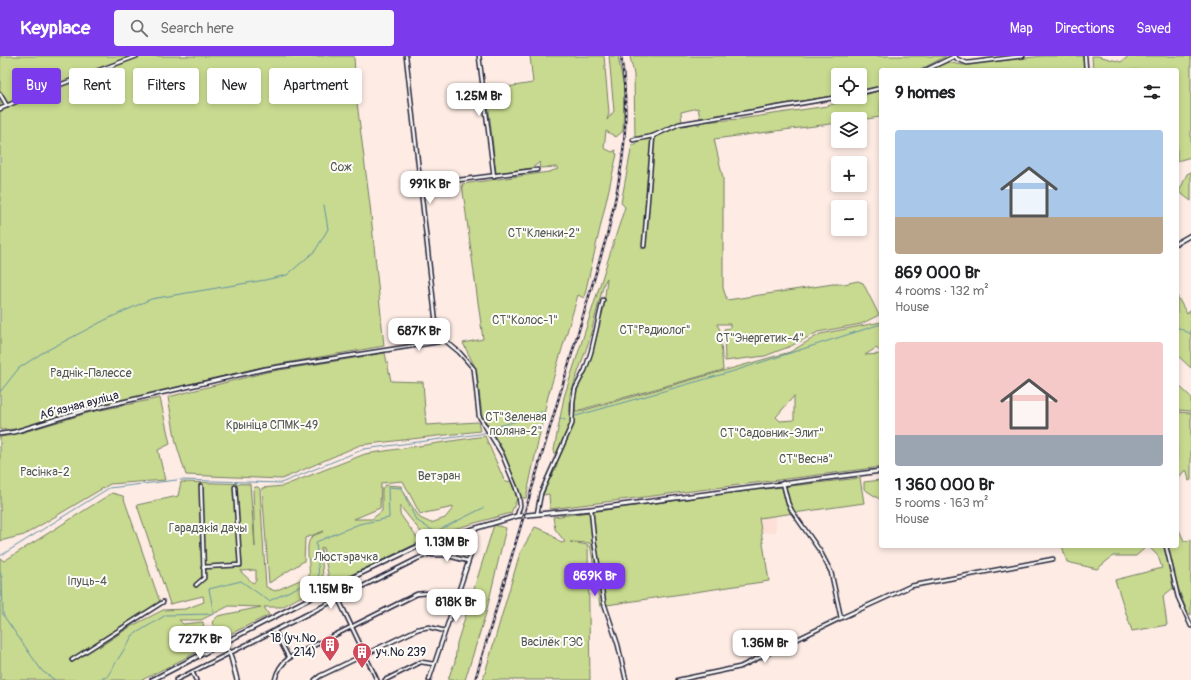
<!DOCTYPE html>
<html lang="en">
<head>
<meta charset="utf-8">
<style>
  :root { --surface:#fff; --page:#f6f6f6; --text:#202124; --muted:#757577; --accent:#7c3aed }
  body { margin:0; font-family:Pangolin,sans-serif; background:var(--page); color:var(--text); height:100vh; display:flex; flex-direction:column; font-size:15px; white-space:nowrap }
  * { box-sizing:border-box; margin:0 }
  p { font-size:13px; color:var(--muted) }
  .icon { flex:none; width:22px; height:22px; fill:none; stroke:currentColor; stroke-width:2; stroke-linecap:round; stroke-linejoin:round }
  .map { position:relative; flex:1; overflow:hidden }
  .drawer { position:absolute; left:879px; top:12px; width:300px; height:480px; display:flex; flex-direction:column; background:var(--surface); border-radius:4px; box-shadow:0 2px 6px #0003 }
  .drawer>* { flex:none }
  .guide { position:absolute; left:12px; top:12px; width:380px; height:36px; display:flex; gap:8px }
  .fabs { position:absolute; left:831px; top:12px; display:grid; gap:8px }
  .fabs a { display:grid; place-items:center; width:36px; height:36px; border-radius:4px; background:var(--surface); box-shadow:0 2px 6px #0003; font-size:20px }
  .price { position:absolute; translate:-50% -34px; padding:0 9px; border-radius:8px; background:#fff; color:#222; font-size:13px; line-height:26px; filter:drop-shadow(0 1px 2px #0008) }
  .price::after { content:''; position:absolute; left:50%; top:24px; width:12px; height:9px; margin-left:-6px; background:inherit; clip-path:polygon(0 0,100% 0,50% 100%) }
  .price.current { background:var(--accent); color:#fff }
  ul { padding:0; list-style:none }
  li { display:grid; align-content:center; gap:8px; height:212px; padding:0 16px }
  li span { display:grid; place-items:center; height:124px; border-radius:4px; color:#555 }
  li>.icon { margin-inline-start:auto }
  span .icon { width:72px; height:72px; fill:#fffc; stroke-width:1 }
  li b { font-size:17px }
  h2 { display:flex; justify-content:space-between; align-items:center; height:48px; padding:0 16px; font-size:17px }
  .tag { padding:0 14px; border-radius:4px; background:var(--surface); box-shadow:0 2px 6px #0003; font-size:14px; line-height:36px }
  .tag.current { background:var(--accent); color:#fff }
  header { display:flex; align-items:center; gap:24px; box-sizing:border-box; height:56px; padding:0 20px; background:var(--accent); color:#fff }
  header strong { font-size:19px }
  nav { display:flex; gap:22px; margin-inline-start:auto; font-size:14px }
  .search { width:280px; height:36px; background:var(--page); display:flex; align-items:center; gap:10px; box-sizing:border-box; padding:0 14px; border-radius:4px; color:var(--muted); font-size:15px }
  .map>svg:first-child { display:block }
  .built { fill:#fddfd6 }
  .green { fill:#c8da8f; stroke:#757e65; fill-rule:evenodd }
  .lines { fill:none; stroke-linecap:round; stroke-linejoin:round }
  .stream { stroke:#6391a7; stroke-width:1 }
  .minor-casing { stroke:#22223b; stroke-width:5.5 }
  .tertiary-casing { stroke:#22223b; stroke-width:6 }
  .minor { stroke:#fdfcf7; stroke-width:2.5 }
  .tertiary { stroke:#fdfcf7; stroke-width:3 }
  .rail-casing { stroke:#22223b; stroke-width:2.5 }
  .rail { stroke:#fdfcf7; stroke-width:1; stroke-dasharray:3; stroke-linecap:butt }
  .labels { text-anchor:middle; stroke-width:4; stroke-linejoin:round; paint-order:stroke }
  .park-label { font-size:12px; fill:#545954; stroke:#fdfcf7 }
  .street-label { font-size:12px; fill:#22223b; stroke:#fdfcf7 }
  .poi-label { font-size:12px; fill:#22223b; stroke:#fdfcf7; text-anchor:end }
</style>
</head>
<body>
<header>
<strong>Keyplace</strong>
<div class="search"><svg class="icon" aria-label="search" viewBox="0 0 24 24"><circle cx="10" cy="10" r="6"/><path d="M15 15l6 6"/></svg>Search here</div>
<nav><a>Map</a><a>Directions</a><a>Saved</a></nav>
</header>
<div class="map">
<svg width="1191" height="624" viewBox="0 0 1191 624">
  <rect width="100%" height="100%" fill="#fdebe4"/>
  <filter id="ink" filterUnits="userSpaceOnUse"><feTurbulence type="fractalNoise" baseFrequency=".025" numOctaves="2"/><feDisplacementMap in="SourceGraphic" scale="8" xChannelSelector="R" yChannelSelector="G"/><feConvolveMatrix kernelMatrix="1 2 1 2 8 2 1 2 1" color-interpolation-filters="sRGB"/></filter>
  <g filter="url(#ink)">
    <polygon class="built" points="775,460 776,476 762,477 759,462"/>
    <g class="green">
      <polygon points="0,0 354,0 356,39 370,149 384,290 262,311 103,349 16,373 0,374"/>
      <polygon points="530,0 604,0 609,57 607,64 614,55 609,0 618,0 624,32 623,75 616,81 606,75 604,92 612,96 616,94 615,97 617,98 584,242 578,239 548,340 526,442 522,442 503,394 482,359 476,313 463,287 483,283 462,128 549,116 558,113 557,111 539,112 540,106 532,112 496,117 487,38 496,37 501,32 533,27"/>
      <path d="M630,0H946L920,14H881V30L860,35V19H838V39L700,62L698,52L681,56L682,70L695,67L699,69L701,66L740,63L827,50L881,34L880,61L860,64L838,63V67L714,83L723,122V232L727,244L833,228H844L858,225L863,227L879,259L861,268L818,276L791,290L765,300L725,305L724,273L730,272V268H717L720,274L723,314L576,355L575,353V339L592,298L605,240L607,222L604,227L588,288L570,339V356H578L790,296L820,278L881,266V296L876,292L865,299L881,298V411L550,453L549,438L543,439L550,421H551L557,409L554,394L564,341L625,151L621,147L632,89H636L639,82L635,81L634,19ZM794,340V364L780,365L776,361Z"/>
      <polygon points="1043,0 1083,0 1084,13 1073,14 929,14 945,6 963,9"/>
      <polygon points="1092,0 1098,0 1121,6 1129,0 1191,0 1191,101 1177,105 1177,14 1093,14"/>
      <polygon points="1191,116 1191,145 1179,136 1187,118"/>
      <polygon points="1177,240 1187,258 1191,253 1191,312 1177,299"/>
      <polygon points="385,297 391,325 423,326 426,369 478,366 480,375 360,389 282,423 186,419 176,387 168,341 267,316"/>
      <polygon points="1177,328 1191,341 1191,355 1177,354"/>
      <polygon points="160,342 170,388 158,394 165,424 110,428 24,479 0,485 0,381 14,379 91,356"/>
      <polygon points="1177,356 1191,357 1191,424 1189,425 1187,415 1184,415 1177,424"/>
      <path d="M485,380L505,426L511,425L517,443L511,457L425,481L400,450V458L420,486L330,529L323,491L321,492L323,521L320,530L282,551H264L269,559L218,584L212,566L218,560L261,551L229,550L201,564H179L183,568L203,566L207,591L142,624H0V502L4,505L112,437L123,440L161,549L99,591L130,571L163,554L185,553L204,546L203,540L170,548L137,449L178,440L181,426L250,428L255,491L253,433L255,431H258L260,433L266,531L275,535L309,520C311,509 303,487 313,480C316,478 321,477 324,475L305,482L304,505L269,527L262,432L283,430L365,398ZM403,425L420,458L454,451L445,462L431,467L420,462L408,444L401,430L385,429L382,433V455L372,463H354L380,452L381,427ZM256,514V525L253,527L240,515Z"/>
      <polygon points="860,422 864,447 759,462 769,525 600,550 590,487 570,486 588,489 590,624 483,624 520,497 535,471 548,476 561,487 565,486 555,473 553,461 731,437"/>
      <polygon points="881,424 881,444 864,433 864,426"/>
      <polygon points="494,469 506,472 486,557 465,624 448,624 451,615 455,606 457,587"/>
      <polygon points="1177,469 1184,485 1191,484 1191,559 1187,556 1177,529 1163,540 1167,569 1132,575 1115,524 1162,512 1158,500 1148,490 1177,490"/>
      <polygon points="1062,490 1147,490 1136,500 1113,500 1097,513 1067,506"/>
    </g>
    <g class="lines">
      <g class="stream">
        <polyline points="1177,271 1191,278"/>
        <polyline points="0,336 19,312 42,297 105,264 151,243 265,224 287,219 315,195 328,173 324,149"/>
        <polyline points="576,360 734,315 881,268"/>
        <polyline points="559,362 565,364"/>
        <polyline points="180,424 281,427 364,393 480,378 490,375 495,371 532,361 534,357 542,356 548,359"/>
        <polyline points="0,500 109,432 177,424"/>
        <polyline points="0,516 2,522 3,559 42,615 55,624"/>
        <polyline points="96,624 107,621 133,579 166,559 214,558 209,533 241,525 269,545 319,521 316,486 359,468 389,462 388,431 401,432 416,464 435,476 483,452"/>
      </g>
      <g class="minor-casing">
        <g id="minor">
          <polyline points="406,0 436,268 442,282 459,296 474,313 479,360 502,398 516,432 519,441 520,450 517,460"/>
          <polyline points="479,0 494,121"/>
          <polyline points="955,0 957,3 967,7 1023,0"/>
          <polyline points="1085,0 1086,14"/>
          <polyline points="926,14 955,0"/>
          <polyline points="860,37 881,32"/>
          <polyline points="0,38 7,50"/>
          <polyline points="0,53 22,43 137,0"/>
          <polyline points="633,84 653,80 679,68 839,41"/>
          <polyline points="420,129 537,114"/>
          <polyline points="644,190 653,80"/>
          <polyline points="0,378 14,376 83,355 265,313 438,286 442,282"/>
          <polyline points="783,427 788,447 792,455 820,495 831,516 841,562"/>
          <polyline points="591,453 594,484 604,547 618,589 626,624"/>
          <polyline points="537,458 541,437 572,368 573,345 575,333 585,314 591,296 603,244"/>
          <polyline points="1166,490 1178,541 1191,570"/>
          <polyline points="432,499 445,499 468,505"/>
          <polyline points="203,511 240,509 235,431"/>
          <polyline points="196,529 204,522 201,430"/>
          <polyline points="338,542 377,624"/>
          <polyline points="275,575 289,602"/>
          <polyline points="72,604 163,546"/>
          <polyline points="192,616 196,624"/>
          <polyline points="176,624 419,502 441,494 469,488"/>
          <path d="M275,624C277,614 281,608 289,602L417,538L428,537L455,545"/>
          <polyline points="315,624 320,620 418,573 429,571 445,575"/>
          <polyline points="385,624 421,606 434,608"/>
          <polyline points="429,624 471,498 466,475"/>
          <polyline points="678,624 740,611 841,562 911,530 1053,503"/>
        </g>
      </g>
      <g class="tertiary-casing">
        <g id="tertiary">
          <polyline points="1177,187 1191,179"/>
          <polyline points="225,586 231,601 237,624"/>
          <polyline points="152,624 330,532 423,488 517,460 591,453 881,415"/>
        </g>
      </g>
      <use href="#minor" class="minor"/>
      <use href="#tertiary" class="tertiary"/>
      <g class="rail-casing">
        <path id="rail" d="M475,624L608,176C623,113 631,65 621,0"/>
      </g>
      <use href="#rail" class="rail"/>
    </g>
  </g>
  <defs>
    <g id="building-pin" transform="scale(1)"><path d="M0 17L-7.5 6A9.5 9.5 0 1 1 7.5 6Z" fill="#d1495b" stroke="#fdfcf7"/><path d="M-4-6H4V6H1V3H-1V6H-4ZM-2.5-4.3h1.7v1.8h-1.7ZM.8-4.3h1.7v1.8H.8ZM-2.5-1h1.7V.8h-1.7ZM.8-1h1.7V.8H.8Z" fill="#fff"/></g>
  </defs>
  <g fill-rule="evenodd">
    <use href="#building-pin" x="330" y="589"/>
    <use href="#building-pin" x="362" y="596"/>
  </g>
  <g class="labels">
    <g class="park-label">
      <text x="341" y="115">Сож</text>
      <text x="544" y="181">СТ"Кленки-2"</text>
      <text x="525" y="268">СТ"Колос-1"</text>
      <text x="655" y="278">СТ"Радиолог"</text>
      <text x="760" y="286">СТ"Энергетик-4"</text>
      <text x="91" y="321">Раднік-Палессе</text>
      <text x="516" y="365">СТ"Зеленая<tspan x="516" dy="14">поляна-2"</tspan></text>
      <text x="272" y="373">Крыніца СПМК-49</text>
      <text x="772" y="381">СТ"Садовник-Элит"</text>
      <text x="806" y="407">СТ"Весна"</text>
      <text x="45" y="420">Расінка-2</text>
      <text x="439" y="424">Ветэран</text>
      <text x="208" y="476">Гарадзкія дачы</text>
      <text x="346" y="505">Люстэрачка</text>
      <text x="87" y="529">Іпуць-4</text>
      <text x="552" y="590">Васілёк ГЭС</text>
    </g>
    <g class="street-label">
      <text transform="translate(79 349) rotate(-15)" y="4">Абʼязная вуліца</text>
    </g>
    <g class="poi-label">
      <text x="316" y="586">18 (уч.№<tspan x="316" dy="14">214)</tspan></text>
      <text x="376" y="600" text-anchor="start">уч.№ 239</text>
    </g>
  </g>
</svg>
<div class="fabs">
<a><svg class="icon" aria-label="locate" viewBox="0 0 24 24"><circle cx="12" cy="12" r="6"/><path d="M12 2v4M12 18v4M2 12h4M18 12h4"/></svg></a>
<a><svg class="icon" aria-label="layers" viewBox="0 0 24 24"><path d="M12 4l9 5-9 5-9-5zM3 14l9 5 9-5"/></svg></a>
<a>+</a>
<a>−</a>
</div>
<b class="price" style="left:479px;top:61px">1.25M Br</b>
<b class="price" style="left:430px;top:149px">991K Br</b>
<b class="price" style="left:419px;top:296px">687K Br</b>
<b class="price" style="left:447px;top:507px">1.13M Br</b>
<b class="price current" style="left:595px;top:541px">869K Br</b>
<b class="price" style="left:331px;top:554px">1.15M Br</b>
<b class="price" style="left:456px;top:567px">818K Br</b>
<b class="price" style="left:200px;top:604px">727K Br</b>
<b class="price" style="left:765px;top:608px">1.36M Br</b>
<div class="guide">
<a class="tag current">Buy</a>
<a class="tag">Rent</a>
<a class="tag">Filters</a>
<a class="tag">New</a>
<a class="tag">Apartment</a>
</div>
<section class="drawer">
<h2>9 homes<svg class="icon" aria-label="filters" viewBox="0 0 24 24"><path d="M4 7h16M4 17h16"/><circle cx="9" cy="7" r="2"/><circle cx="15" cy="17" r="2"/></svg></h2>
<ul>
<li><span style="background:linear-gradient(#a9c7e8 70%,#b9a48a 0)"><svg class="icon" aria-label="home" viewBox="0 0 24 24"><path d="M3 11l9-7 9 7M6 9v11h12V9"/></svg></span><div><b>869 000 Br</b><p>4 rooms · 132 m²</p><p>House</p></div></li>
<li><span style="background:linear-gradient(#f6c9c9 75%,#9aa5b1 0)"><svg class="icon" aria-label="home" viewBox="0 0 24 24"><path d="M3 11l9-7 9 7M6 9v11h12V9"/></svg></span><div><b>1 360 000 Br</b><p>5 rooms · 163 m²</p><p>House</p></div></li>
</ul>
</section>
</div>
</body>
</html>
